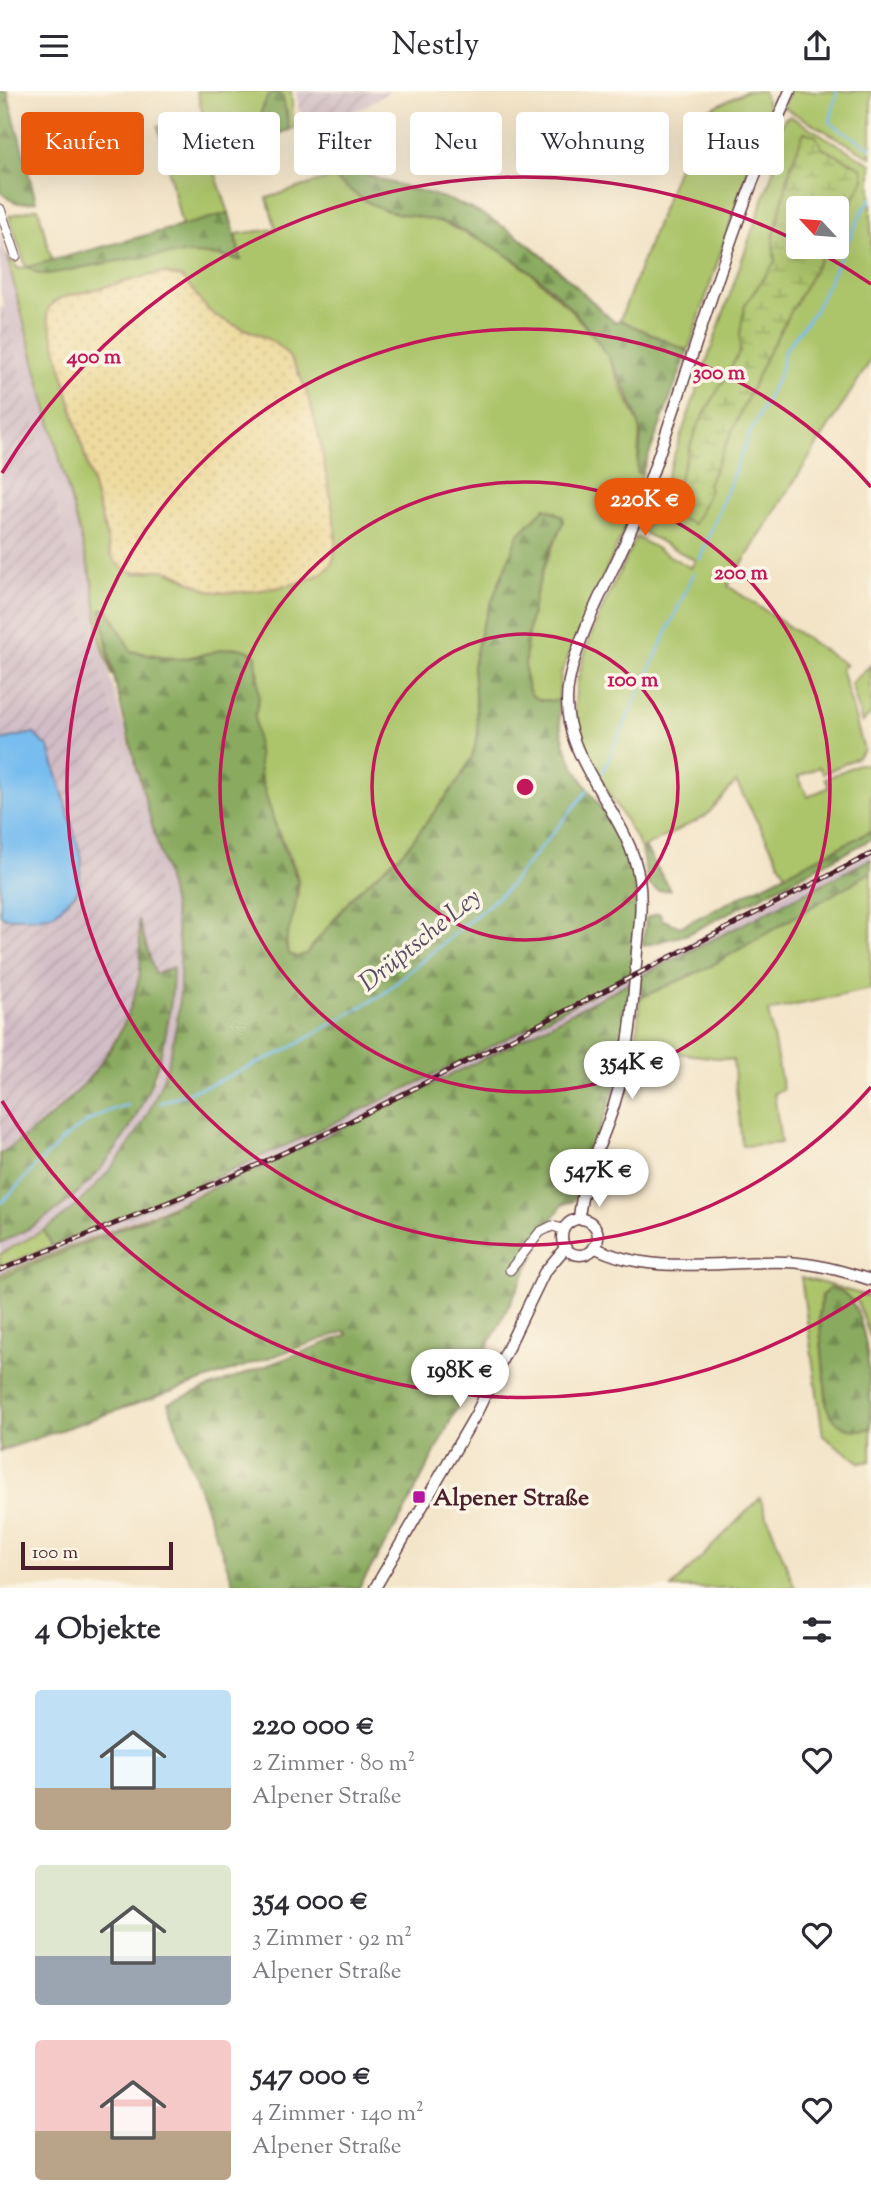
<!DOCTYPE html>
<html lang="de">
<head>
<meta charset="utf-8">
<style>
  :root { --surface:#fff; --page:#f7f7f7; --text:#2b2b33; --muted:#7c7c81; --accent:#ea580c }
  body { margin:0; font-family:"Sorts Mill Goudy",serif; background:var(--page); color:var(--text); height:100vh; display:flex; flex-direction:column; font-size:26px; white-space:nowrap }
  * { box-sizing:border-box; margin:0 }
  p { font-size:23px; color:var(--muted) }
  .icon { flex:none; width:38px; height:38px; fill:none; stroke:currentColor; stroke-width:2; stroke-linecap:round; stroke-linejoin:round }
  .map { position:relative; height:1497px; overflow:hidden }
  .panel { display:flex; flex-direction:column; background:var(--surface); flex:1 }
  .panel>* { flex:none }
  .banner { position:absolute; left:21px; top:21px; width:830px; height:63px; display:flex; gap:14px }
  .needle { width:46px; rotate:296deg }
  .buttons { position:absolute; left:786px; top:105px; display:grid; gap:14px }
  .buttons a { display:grid; place-items:center; width:63px; height:63px; border-radius:7px; background:var(--surface); box-shadow:0 7px 28px #0002; font-size:35px }
  .scale { position:absolute; left:21px; bottom:18px; width:152px; box-sizing:border-box; padding-left:7px; border:4px solid #4a1f2b; border-top:0; font-size:19px; line-height:24px; white-space:nowrap; color:#4a1f2b; -webkit-text-stroke:5px #fcf5e5; paint-order:stroke }
  .price { position:absolute; translate:-50% -60px; padding:0 16px; border-radius:24px; background:#fff; color:#222; font-size:23px; line-height:46px; filter:drop-shadow(0 2px 4px #0008) }
  .price::after { content:''; position:absolute; left:50%; top:42px; width:21px; height:16px; margin-left:-10px; background:inherit; clip-path:polygon(0 0,100% 0,50% 100%) }
  .price.active { background:var(--accent); color:#fff }
  ul { padding:0; list-style:none }
  li { display:flex; align-items:center; gap:21px; height:175px; padding:0 35px }
  li span { display:grid; place-items:center; flex:none; width:196px; height:140px; border-radius:7px; color:#555 }
  li>.icon { margin-inline-start:auto }
  span .icon { width:84px; height:84px; fill:#fffc; stroke-width:1 }
  li b { font-size:30px }
  h2 { display:flex; justify-content:space-between; align-items:center; height:84px; padding:0 35px; font-size:30px }
  .pill { padding:0 24px; border-radius:7px; background:var(--surface); box-shadow:0 7px 28px #0002; font-size:24px; line-height:63px }
  .pill.active { background:var(--accent); color:#fff }
  header { display:flex; justify-content:space-between; align-items:center; height:91px; padding:0 35px; background:var(--surface); font-size:32px; font-weight:600 }
  .map>svg:first-child { display:block }
  .industrial { fill:url(#industrial-furrows) }
  .railway { fill:#d2bdc6 }
  .green { fill:#acc56b; stroke:#7b724b; stroke-width:2; fill-rule:evenodd }
  .forest { fill:url(#forest-firs); stroke:#6a6445; stroke-width:2 }
  .wetland { fill:url(#wetland-marsh); stroke:#7b724b; stroke-width:2 }
  .sand { fill:url(#sand-dots); stroke:#9c7c64; stroke-width:2 }
  .water { fill:#78bdef; stroke:#616e8d; stroke-width:2 }
  .lines { fill:none; stroke-linecap:round; stroke-linejoin:round }
  .stream { stroke:#78bdef; stroke-width:2.5 }
  .minor-casing { stroke:#633d43; stroke-width:11 }
  .tertiary-casing { stroke:#633d43; stroke-width:13 }
  .minor { stroke:#fff; stroke-width:9 }
  .tertiary { stroke:#fff; stroke-width:10 }
  .rail-casing { stroke:#4a1f2b; stroke-width:5 }
  .rail { stroke:#fcf5e5; stroke-width:2.5; stroke-dasharray:8; stroke-linecap:butt }
  .ring { fill:none; stroke:#c2185b; stroke-width:3.5 }
  .poi-dot { fill:#b5179e; stroke:#fcf5e5; stroke-width:2.5 }
  .labels { text-anchor:middle; stroke-width:7; stroke-linejoin:round; paint-order:stroke }
  .poi-label { font-size:24px; font-weight:bold; fill:#4a1f2b; stroke:#fcf5e5; text-anchor:start }
  .water-label { font-size:26px; font-style:italic; fill:#584e66; stroke:#fcf5e5 }
  .centre { fill:#c2185b; stroke:#fcf5e5; stroke-width:3.5 }
  .ring-label { font-size:21px; text-anchor:middle; font-weight:bold; fill:#c2185b; stroke:#fcf5e5; stroke-width:7; stroke-linejoin:round; paint-order:stroke }
</style>
</head>
<body>
<header><svg class="icon" aria-label="menu" viewBox="0 0 24 24"><path d="M4 6h16M4 12h16M4 18h16"/></svg>Nestly<svg class="icon" aria-label="share" viewBox="0 0 24 24"><path d="M12 15V3M7 8l5-5 5 5M5 13v7h14v-7"/></svg></header>
<div class="map">
<svg width="871" height="1497" viewBox="0 0 871 1497">
  <defs>
    <pattern id="industrial-furrows" width="10" height="10" patternUnits="userSpaceOnUse" patternTransform="scale(1.75)"><rect width="10" height="10" fill="#d2bdc6"/><path d="M-1 1l2-2M0 10L10 0M9 11l2-2" fill="none" stroke="#b6a2aa"/></pattern>
    <pattern id="forest-firs" width="22" height="20" patternUnits="userSpaceOnUse" patternTransform="scale(1.75)"><rect width="22" height="20" fill="#89aa5f"/><path d="M5 1l3.5 6h-7zM16 11l3.5 6h-7z" fill="#728a4f"/></pattern>
    <pattern id="wetland-marsh" width="20" height="14" patternUnits="userSpaceOnUse" patternTransform="scale(1.75)"><rect width="20" height="14" fill="#acc56b"/><path d="M1 5h8M5 5V1M11 12h8M15 12V8" fill="none" stroke="#8e9f58"/></pattern>
    <pattern id="sand-dots" width="8" height="8" patternUnits="userSpaceOnUse" patternTransform="scale(1.75)"><rect width="8" height="8" fill="#eeda9e"/><path d="M2 2h.1M6 6h.1" fill="none" stroke="#cebb88" stroke-width="1.8" stroke-linecap="round"/></pattern>
  </defs>
  <rect width="100%" height="100%" fill="#fcf5e5"/>
  <filter id="ink" filterUnits="userSpaceOnUse"><feTurbulence type="fractalNoise" baseFrequency=".0143" numOctaves="2"/><feDisplacementMap in="SourceGraphic" scale="14" xChannelSelector="R" yChannelSelector="G"/><feConvolveMatrix kernelMatrix="1 2 1 2 8 2 1 2 1" color-interpolation-filters="sRGB"/></filter>
  <filter id="wash" filterUnits="userSpaceOnUse"><feTurbulence type="fractalNoise" baseFrequency=".00686" numOctaves="4" result="noise"/><feDisplacementMap in="SourceGraphic" scale="28" xChannelSelector="R" yChannelSelector="G"/><feGaussianBlur stdDeviation="1.57" result="paint"/><feColorMatrix in="noise" values="0 0 0 0 0 0 0 0 0 0 0 0 0 0 0 0 0 1.4 0 .05"/><feComposite in="paint" operator="in"/></filter>
  <g filter="url(#wash)">
    <rect width="100%" height="100%" fill="#f3e4c8"/>
    <g class="industrial">
      <polygon points="296,0 390,0 362,17 302,40"/>
      <polygon points="4,216 160,797 168,831 173,876 155,884 139,832 140,885 127,924 102,971 70,1010 0,1063 0,217"/>
    </g>
    <g class="railway">
      <polygon points="0,140 92,489 105,568 170,803 177,839 180,881 174,949 154,1010 138,1040 115,1072 82,1109 51,1134 0,1163 0,1152 36,1133 86,1092 138,1023 156,986 165,952 173,876 168,831 160,797 0,200"/>
      <polygon points="871,757 871,768 409,1006 256,1078 0,1183 0,1176 171,1107 407,999"/>
    </g>
    <g class="green">
      <polygon points="197,0 291,0 294,37 289,39 287,20 259,30 264,44 268,47 215,67 216,71 212,73 229,122 182,135 158,35 203,24"/>
      <polygon points="746,0 763,0 769,16 688,260 620,229 698,24"/>
      <polygon points="790,0 871,0 871,66 783,16"/>
      <path d="M790,25L871,73V269L728,495L846,574L841,577L864,659L858,666L823,683L819,676L798,686L808,706L829,696L825,688L858,673H868L871,685V740L786,784L736,691L706,725L641,758C623,722 599,690 582,654C555,594 611,503 636,446L691,477L695,469L639,439L645,437L653,425L774,77L766,73L785,27ZM798,117H836V156H798Z"/>
      <path d="M333,86L387,119L435,128L496,157L529,180L571,219L605,259L640,336L637,381L642,382L625,437L561,582L558,610L539,609L532,605C515,582 534,509 542,482C549,458 562,447 556,421L545,417L518,444L481,538L473,575L478,644L472,666L459,689L406,758L355,803L306,863L296,866L289,863C280,840 301,814 298,789C295,769 274,737 268,714C260,686 252,653 255,624C256,609 259,596 259,581L237,556L180,568L131,560L108,517L101,518L112,585L101,550L92,489L13,190L8,166L19,178L26,176L9,125L38,117L52,170L28,176L39,183L162,162L211,163L241,169L235,143L276,138L267,107ZM160,182C190,183 192,207 212,222C232,237 260,239 279,256C310,284 326,400 336,445L333,470L290,493L238,501L210,500L163,478L135,483L112,466L47,223L53,211L61,207Z"/>
      <polygon points="871,574 871,623 862,632 851,592"/>
      <polygon points="871,781 871,898 768,920 783,999 774,1002 781,1052 742,1055 733,969 677,962 636,952 640,907 709,876"/>
      <polygon points="172,1115 172,1117 0,1187 0,1183"/>
      <polygon points="44,1139 52,1155 0,1176 0,1163"/>
      <polygon points="801,1186 871,1206 871,1248 857,1210 822,1204 819,1226 827,1316 830,1324 864,1339 871,1337 871,1370 861,1372 823,1345"/>
      <polygon points="760,1407 795,1497 671,1497"/>
    </g>
    <g class="forest">
      <path d="M0,0H7L36,110C19,115 13,112 0,101Z"/>
      <path d="M277,1L283,6L289,39L268,47C253,37 261,17 269,4Z"/>
      <path d="M355,79C386,93 419,98 452,110C519,134 563,184 614,231L620,229L688,260L642,382H637C638,367 643,347 639,334C613,245 538,172 455,136C433,126 410,126 388,120C367,114 350,99 333,86Z"/>
      <path d="M229,122L241,169C175,153 113,172 48,183H39L27,176Z"/>
      <path d="M545,417L562,425L563,431C560,442 553,451 549,461C538,491 513,579 532,605L540,609L558,610C559,656 575,681 602,718C612,733 624,747 629,764C642,802 633,844 631,883C442,984 251,1075 52,1155L44,1139C74,1120 99,1093 121,1065C170,1001 188,918 177,839C171,793 155,748 144,704C127,642 111,581 101,518L107,517L131,560C147,564 166,569 181,568C206,567 236,546 256,565L259,607L255,624L260,685L279,746L298,790L295,818L285,853L289,863L296,866L306,863L355,803L406,758L459,689L472,666L478,644L473,575L481,538L518,444Z"/>
      <polygon points="871,740 871,748 863,753 688,843 643,855 646,827 659,822 663,829 680,836"/>
      <polygon points="645,756 670,799 658,800 648,793 641,758"/>
      <polygon points="871,768 871,781 709,876 640,907 641,885"/>
      <path d="M138,828L155,883L173,876C171,994 112,1103 0,1152V1063C65,1021 122,966 139,887C143,869 139,846 138,828Z"/>
      <path d="M630,891L627,945L615,997L573,1110L562,1114L551,1131L405,1420L359,1497H235L168,1312L347,1244L346,1240L0,1360V1187L172,1117V1115C328,1047 480,971 630,891Z"/>
      <path d="M829,1198C871,1194 871,1303 871,1337C851,1343 834,1336 827,1316L819,1226L822,1204Z"/>
    </g>
    <polygon class="wetland" points="804,41 815,44 822,57 862,77 864,88 837,139 836,117 798,117 798,156 827,156 766,266 708,393 710,399 694,433 667,423 696,338 740,260 740,242 745,214 775,171 773,148 792,71"/>
    <path class="sand" d="M160,182L181,186C195,198 201,216 216,225C240,240 271,242 289,266C308,291 320,347 325,377C330,404 341,447 332,472C323,494 234,506 212,500C197,496 184,485 169,480C145,473 132,494 112,466L47,223L49,216L61,207Z"/>
    <polygon class="water" points="33,642 49,657 82,768 78,800 54,823 38,827 5,827 0,823 0,649"/>
    <g class="lines">
      <g class="stream">
        <polyline points="837,0 830,32 871,57"/>
        <polyline points="700,468 749,344 780,282 784,260 814,221 863,119 871,108"/>
        <polyline points="602,682 694,482"/>
        <polyline points="160,1012 209,994 285,960 383,903 505,800 588,699"/>
        <path d="M0,1113C38,1075 73,1026 128,1014"/>
      </g>
    </g>
  </g>
  <g filter="url(#ink)">
    <g class="lines">
      <g class="minor-casing">
        <g id="minor">
          <polyline points="0,118 16,165"/>
          <polyline points="510,1179 540,1141 552,1135 563,1138"/>
        </g>
      </g>
      <g class="tertiary-casing">
        <g id="tertiary">
          <path d="M579,1128C582,1087 602,1053 614,1014C630,963 633,913 637,860C639,837 643,812 639,788C628,716 554,667 569,590C581,530 621,470 642,412C691,275 730,134 790,0"/>
          <circle cx="580" cy="1146" r="18"/>
          <path d="M594,1156C652,1186 723,1169 786,1171C815,1172 843,1180 871,1189"/>
          <polyline points="375,1497 476,1323 544,1182 565,1157"/>
        </g>
      </g>
      <use href="#minor" class="minor"/>
      <use href="#tertiary" class="tertiary"/>
      <g class="rail-casing">
        <polyline id="rail" points="0,1179 235,1084 331,1040 871,763"/>
      </g>
      <use href="#rail" class="rail"/>
    </g>
  </g>
  <g class="ring">
    <circle cx="525" cy="696" r="153"/>
    <circle cx="525" cy="696" r="305"/>
    <path d="M871 996A458 458 0 1 1 871 396"/>
    <path d="M871 1199A610 610 0 0 1 2 1010M2 382A610 610 0 0 1 797 150M811 157A610 610 0 0 1 871 193"/>
  </g>
  <rect class="poi-dot" x="412" y="1399" width="14" height="14" rx="3.5"/>
  <g class="labels">
    <g class="poi-label">
      <text x="433" y="1414">Alpener Straße</text>
    </g>
    <g class="water-label">
      <text transform="translate(419 848) rotate(-39)" y="9">Drüptsche Ley</text>
    </g>
  </g>
  <circle cx="525" cy="696" r="10" class="centre"/>
  <g class="ring-label">
    <text x="94" y="272">400 m</text>
    <text x="719" y="288">300 m</text>
    <text x="741" y="488">200 m</text>
    <text x="633" y="595">100 m</text>
  </g>
</svg>
<div class="buttons">
<a><svg class="needle" viewBox="-14 -14 28 28"><path d="M0-13l5 13h-10z" fill="#e53935"/><path d="M0 13l5-13h-10z" fill="#7c7c81"/></svg></a>
</div>
<div class="scale">100 m</div>
<b class="price active" style="left:645px;top:447px">220K €</b>
<b class="price" style="left:632px;top:1010px">354K €</b>
<b class="price" style="left:599px;top:1118px">547K €</b>
<b class="price" style="left:460px;top:1318px">198K €</b>
<div class="banner">
<a class="pill active">Kaufen</a>
<a class="pill">Mieten</a>
<a class="pill">Filter</a>
<a class="pill">Neu</a>
<a class="pill">Wohnung</a>
<a class="pill">Haus</a>
</div>
</div>
<section class="panel">
<h2>4 Objekte<svg class="icon" aria-label="filters" viewBox="0 0 24 24"><path d="M4 7h16M4 17h16"/><circle cx="9" cy="7" r="2"/><circle cx="15" cy="17" r="2"/></svg></h2>
<ul>
<li><span style="background:linear-gradient(#bfe0f5 70%,#b9a48a 0)"><svg class="icon" aria-label="home" viewBox="0 0 24 24"><path d="M3 11l9-7 9 7M6 9v11h12V9"/></svg></span><div><b>220 000 €</b><p>2 Zimmer · 80 m²</p><p>Alpener Straße</p></div><svg class="icon" aria-label="heart" viewBox="0 0 24 24"><path d="M12 20l-8-8c-3-5 5-10 8-4 3-6 11-1 8 4z"/></svg></li>
<li><span style="background:linear-gradient(#dfe7d0 65%,#9aa5b1 0)"><svg class="icon" aria-label="home" viewBox="0 0 24 24"><path d="M3 11l9-7 9 7M6 9v11h12V9"/></svg></span><div><b>354 000 €</b><p>3 Zimmer · 92 m²</p><p>Alpener Straße</p></div><svg class="icon" aria-label="heart" viewBox="0 0 24 24"><path d="M12 20l-8-8c-3-5 5-10 8-4 3-6 11-1 8 4z"/></svg></li>
<li><span style="background:linear-gradient(#f6c9c9 65%,#b9a48a 0)"><svg class="icon" aria-label="home" viewBox="0 0 24 24"><path d="M3 11l9-7 9 7M6 9v11h12V9"/></svg></span><div><b>547 000 €</b><p>4 Zimmer · 140 m²</p><p>Alpener Straße</p></div><svg class="icon" aria-label="heart" viewBox="0 0 24 24"><path d="M12 20l-8-8c-3-5 5-10 8-4 3-6 11-1 8 4z"/></svg></li>
</ul>
</section>
</body>
</html>
